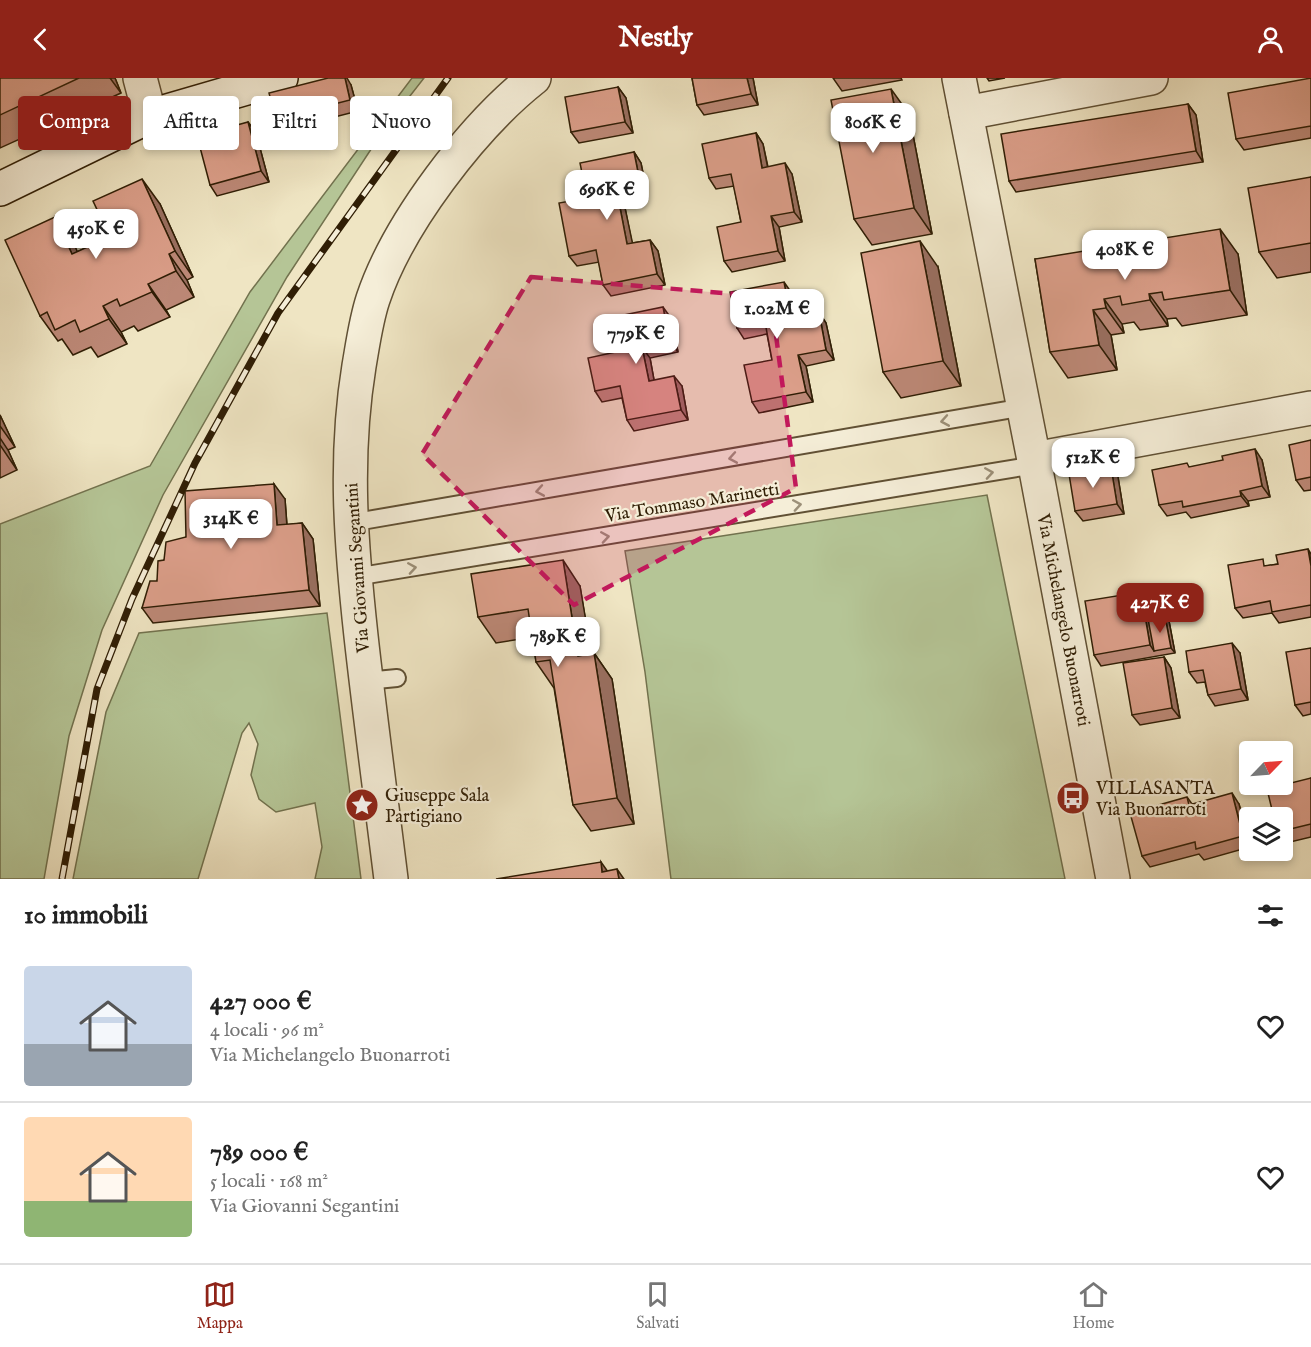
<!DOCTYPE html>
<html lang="it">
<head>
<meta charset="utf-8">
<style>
  :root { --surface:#fff; --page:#f2f2f2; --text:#222; --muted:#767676; --line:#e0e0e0; --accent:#8f2418 }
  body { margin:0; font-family:"IM FELL English",serif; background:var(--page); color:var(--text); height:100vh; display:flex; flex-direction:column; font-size:22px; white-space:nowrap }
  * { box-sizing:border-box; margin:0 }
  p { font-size:20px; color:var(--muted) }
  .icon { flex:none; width:33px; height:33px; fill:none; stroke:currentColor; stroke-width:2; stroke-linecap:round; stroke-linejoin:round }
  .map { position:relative; height:801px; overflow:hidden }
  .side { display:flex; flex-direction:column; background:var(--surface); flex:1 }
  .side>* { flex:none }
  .hud { position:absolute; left:18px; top:18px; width:600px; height:54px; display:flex; gap:12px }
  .needle { width:39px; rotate:65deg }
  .tools { position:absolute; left:1239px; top:663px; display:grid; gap:12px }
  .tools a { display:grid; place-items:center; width:54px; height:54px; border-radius:6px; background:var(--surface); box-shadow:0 3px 9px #0003; font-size:30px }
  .price { position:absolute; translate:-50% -51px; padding:0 14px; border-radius:12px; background:#fff; color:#222; font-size:20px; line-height:39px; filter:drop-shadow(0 2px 3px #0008) }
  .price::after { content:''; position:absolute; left:50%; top:36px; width:18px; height:14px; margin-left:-9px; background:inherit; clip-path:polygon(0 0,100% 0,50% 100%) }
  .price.selected { background:var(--accent); color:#fff }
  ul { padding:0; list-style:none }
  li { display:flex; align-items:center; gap:18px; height:150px; padding:0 24px }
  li+li { border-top:2px solid var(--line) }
  li span { display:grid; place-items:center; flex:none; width:168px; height:120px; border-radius:6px; color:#555 }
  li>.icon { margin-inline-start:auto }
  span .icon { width:72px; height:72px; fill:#fffc; stroke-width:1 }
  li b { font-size:26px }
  h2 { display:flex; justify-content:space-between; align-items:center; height:72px; padding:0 24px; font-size:26px }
  .pill { padding:0 21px; border-radius:6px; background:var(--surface); box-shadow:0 3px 9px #0003; font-size:21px; line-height:54px }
  .pill.selected { background:var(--accent); color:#fff }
  header { display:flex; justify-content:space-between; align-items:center; height:78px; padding:0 24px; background:var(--accent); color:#fff; font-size:27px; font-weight:800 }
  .dock { display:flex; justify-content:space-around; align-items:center; height:84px; border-top:2px solid var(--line); background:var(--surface); font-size:16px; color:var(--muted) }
  .dock a { display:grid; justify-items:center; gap:3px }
  .dock .selected { color:var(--accent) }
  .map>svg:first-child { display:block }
  .green { fill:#b5c596; stroke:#72724e; stroke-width:1.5 }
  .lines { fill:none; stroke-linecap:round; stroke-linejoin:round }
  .lane-casing { stroke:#605034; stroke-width:20 }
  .street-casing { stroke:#605034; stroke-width:36 }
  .secondary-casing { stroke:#301e05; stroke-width:36 }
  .lane { stroke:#f5eed8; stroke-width:16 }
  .street { stroke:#f5eed8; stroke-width:33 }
  .secondary { stroke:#f5eed8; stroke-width:33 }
  .rail-casing { stroke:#301e05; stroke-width:7 }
  .rail { stroke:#f5eed8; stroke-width:4.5; stroke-dasharray:14; stroke-linecap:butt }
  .wall { fill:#bc8876; stroke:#301e05; stroke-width:1.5 }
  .shaded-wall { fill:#996f60; stroke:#301e05; stroke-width:1.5 }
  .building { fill:#db9e89; stroke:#301e05; stroke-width:1.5 }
  .oneway { stroke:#9c9079 }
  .marked { fill:#c2185b; fill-opacity:0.2; stroke:#c2185b; stroke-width:4.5; stroke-dasharray:12 8; stroke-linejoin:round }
  .labels { text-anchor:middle; stroke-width:4.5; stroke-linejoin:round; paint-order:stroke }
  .street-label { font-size:18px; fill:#301e05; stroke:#f5eed8 }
  .poi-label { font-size:18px; fill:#301e05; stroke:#f5eed8; text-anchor:start }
</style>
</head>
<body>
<header><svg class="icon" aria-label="back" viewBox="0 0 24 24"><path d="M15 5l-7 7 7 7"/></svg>Nestly<svg class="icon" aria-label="person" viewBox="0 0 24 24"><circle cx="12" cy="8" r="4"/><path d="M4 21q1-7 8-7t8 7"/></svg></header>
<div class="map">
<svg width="1311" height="801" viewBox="0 0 1311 801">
  <rect width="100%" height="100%" fill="#efe5c3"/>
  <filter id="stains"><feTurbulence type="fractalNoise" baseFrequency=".00333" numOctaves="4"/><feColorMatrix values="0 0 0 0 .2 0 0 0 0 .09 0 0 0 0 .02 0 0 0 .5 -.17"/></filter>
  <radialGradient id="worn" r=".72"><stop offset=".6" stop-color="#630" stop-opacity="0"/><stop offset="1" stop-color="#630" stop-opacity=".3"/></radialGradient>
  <g class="green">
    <polygon points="412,0 424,0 385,50 287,199 163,417 102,552 69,658 44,801 0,801 0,446 150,388 250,214"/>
    <polygon points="987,417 1065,801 671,801 645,594 625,473"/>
    <polygon points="327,535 361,801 315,801 322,769 315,725 276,734 259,721 251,697 258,666 249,645 242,655 198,801 73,801 106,634 139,555"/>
  </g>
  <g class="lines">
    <g class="lane-casing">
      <g id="lane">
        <polyline points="350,445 1024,329"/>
        <polyline points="355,499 1035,387"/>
        <polyline points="366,603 397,600"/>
      </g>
    </g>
    <g class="street-casing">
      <g id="street">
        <polyline points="140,0 150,38"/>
        <polyline points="959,0 1035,387 1113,801"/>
        <polyline points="966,35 1151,0"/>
        <polyline points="1034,381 1311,330"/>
        <path d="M391,801C381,720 370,639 361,558C351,466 344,380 359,288C363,265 366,242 373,221C398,146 472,49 534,0"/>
      </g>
    </g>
    <g class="secondary-casing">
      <polyline id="secondary" points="0,111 150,38 281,0"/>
    </g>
    <use href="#lane" class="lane"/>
    <use href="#street" class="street"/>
    <use href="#secondary" class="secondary"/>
    <g class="rail-casing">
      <polyline id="rail" points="62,801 97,611 132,521 195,385 278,235 448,0"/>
    </g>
    <use href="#rail" class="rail"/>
  </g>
  <g class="wall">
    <polygon points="0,0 115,0 121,15 0,70"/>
    <polygon points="692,0 753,0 758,27 704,37 697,27"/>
    <polygon points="833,0 901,0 902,2 842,13"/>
    <polygon points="987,0 1005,0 989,3"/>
    <polygon points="1311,0 1311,60 1244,72 1236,61"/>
    <polygon points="351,7 358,33 311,45 313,53 285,60 278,49"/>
    <polygon points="618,9 626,20 633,55 579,65 571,54"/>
    <polygon points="1188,26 1196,37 1203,84 1016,114 1009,103"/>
    <polygon points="909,36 932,156 872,167 854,141"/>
    <polygon points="248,44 256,55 269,104 217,118 210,107"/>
    <polygon points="756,55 763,66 768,89 792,96 802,144 779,149 785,183 732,194 724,183 741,144 734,108 716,111 709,100"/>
    <polygon points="634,74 641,85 648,120 624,125 632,165 650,162 658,173 665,207 611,218 603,207 599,184 577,188 569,178 587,120"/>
    <polygon points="1311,99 1311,194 1277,200 1259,174"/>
    <polygon points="160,126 193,199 187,202 194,219 166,232 170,239 138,253 134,248 121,254 127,266 98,279 91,269 73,277 62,261 58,263 40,238 55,139 73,164 77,174 110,159"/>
    <polygon points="1238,176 1247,237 1182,248 1176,240 1167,241 1168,248 1140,252 1134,244 1122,246 1124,255 1111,257 1117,292 1068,300 1050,274 1035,181"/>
    <polygon points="938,189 961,308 901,320 883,294"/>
    <polygon points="791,214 796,238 819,234 826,245 834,282 806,288 813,324 759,335 752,324 772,282 767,256 744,261 737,250"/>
    <polygon points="671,240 678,274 650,280 654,302 682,308 688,342 634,353 627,342 622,320 602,324 595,313"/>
    <polygon points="0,337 15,369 8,372 17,392 0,400"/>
    <polygon points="1311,362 1311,412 1304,413 1296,402"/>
    <polygon points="1262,382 1270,419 1248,423 1249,428 1191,440 1186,434 1167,438 1159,427 1190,389"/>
    <polygon points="1118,399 1124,436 1083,443 1075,433"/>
    <polygon points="285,421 287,447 302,445 313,461 320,528 153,545 142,530 157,503 164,482 186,459"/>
    <polygon points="1311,476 1311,539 1279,545 1272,535 1243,540 1235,530 1267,488 1278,486"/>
    <polygon points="580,508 591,576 594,575 612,601 634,746 591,753 573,727 554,610 536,584 533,559 496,565 478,539"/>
    <polygon points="1148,524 1151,541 1169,543 1175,575 1101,588 1094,577"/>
    <polygon points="1311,570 1311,636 1303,638 1295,627"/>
    <polygon points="1240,575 1248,622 1215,628 1208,617 1205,604 1197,605 1189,594"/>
    <polygon points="1164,579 1171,590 1180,640 1140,647 1132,637"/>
    <polygon points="1311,700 1311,759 1286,765 1282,761 1282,740"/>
    <polygon points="1187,719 1192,726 1239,726 1250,764 1250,769 1204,782 1199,776 1150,789 1142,778"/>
  </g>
  <g class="shaded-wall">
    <polygon points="110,0 115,0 121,15"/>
    <polygon points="345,0 347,0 351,7 358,33 350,22"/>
    <polygon points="747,0 753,0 758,27 751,16"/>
    <polygon points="618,9 626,20 633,55 625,44"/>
    <polygon points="891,11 909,36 932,156 914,130"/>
    <polygon points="1188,26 1196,37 1203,84 1196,73"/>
    <polygon points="303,34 311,45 313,53 305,42"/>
    <polygon points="248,44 256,55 269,104 261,93"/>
    <polygon points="756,55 763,66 770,101 762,90"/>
    <polygon points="634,74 641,85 648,120 641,109"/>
    <polygon points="785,85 792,96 802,144 794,134"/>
    <polygon points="142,101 160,126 193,199 175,173"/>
    <polygon points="617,114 624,125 635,177 627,166"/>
    <polygon points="771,138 779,149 785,183 778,173"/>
    <polygon points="55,139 73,164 90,202 72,176"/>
    <polygon points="1220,151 1238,176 1247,237 1230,212"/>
    <polygon points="650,162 658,173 665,207 657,196"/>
    <polygon points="920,163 938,189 961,308 943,283"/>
    <polygon points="169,176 187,202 194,219 176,193"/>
    <polygon points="784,204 791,214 798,250 791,240"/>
    <polygon points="148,206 166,232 170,239 152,214"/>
    <polygon points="1149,216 1167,241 1168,248 1150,222"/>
    <polygon points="1104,221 1122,246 1124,255 1106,230"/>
    <polygon points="103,228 121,254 127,266 109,241"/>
    <polygon points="663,229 671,240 678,274 670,264"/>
    <polygon points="1093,232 1111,257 1117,292 1099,267"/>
    <polygon points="819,234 826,245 834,282 826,272"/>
    <polygon points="642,269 650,280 656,313 649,303"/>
    <polygon points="798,277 806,288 813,324 806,314"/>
    <polygon points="674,298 682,308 688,342 681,332"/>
    <polygon points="0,337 15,369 0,348"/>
    <polygon points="0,360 8,372 17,392 0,367"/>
    <polygon points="1255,371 1262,382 1270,419 1262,408"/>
    <polygon points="1111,389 1118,399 1124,436 1117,426"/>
    <polygon points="274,406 285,421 288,463 277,447"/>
    <polygon points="1240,413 1248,423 1249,428 1241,418"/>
    <polygon points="302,445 313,461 320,528 309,512"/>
    <polygon points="1308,471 1311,476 1311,488"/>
    <polygon points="563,482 580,508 596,603 578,578"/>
    <polygon points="1141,514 1148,524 1156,572 1154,573 1150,567"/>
    <polygon points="1165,538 1169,543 1175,575 1171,570"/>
    <polygon points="1232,565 1240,575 1248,622 1241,611"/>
    <polygon points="594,575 612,601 634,746 617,720"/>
    <polygon points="1164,579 1171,590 1180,640 1172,630"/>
    <polygon points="1232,715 1239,726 1250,767 1243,758"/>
    <polygon points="601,784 613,801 602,794"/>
    <polygon points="617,791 624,801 619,801"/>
  </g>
  <g class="building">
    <polygon points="0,0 79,0 0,37"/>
    <polygon points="328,0 345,0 350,22 303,34 305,42 278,49 269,15"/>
    <polygon points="692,0 747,0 751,16 697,27"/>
    <polygon points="1311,0 1311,48 1236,61 1228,15"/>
    <polygon points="618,9 625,44 571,54 565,19"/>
    <polygon points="891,11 914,130 854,141 831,22"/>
    <polygon points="1188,26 1196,73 1009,103 1001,56"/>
    <polygon points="248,44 261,93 210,107 197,58"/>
    <polygon points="756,55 762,90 785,85 794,134 771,138 778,173 724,183 717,149 741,144 731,96 709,100 702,66"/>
    <polygon points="634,74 641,109 617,114 627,166 650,162 657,196 603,207 596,172 569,178 559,125 587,120 580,85"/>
    <polygon points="1311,99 1311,165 1259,174 1248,110"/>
    <polygon points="142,101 175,173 169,176 176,193 148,206 152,214 120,228 117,221 103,228 109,241 80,254 75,242 55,252 47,234 40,238 5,162 55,139 72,176 110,159 93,123"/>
    <polygon points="1220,151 1230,212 1164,222 1162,214 1149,216 1150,222 1122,227 1120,218 1104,221 1106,230 1093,232 1099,267 1050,274 1035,181"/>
    <polygon points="920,163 943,283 883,294 861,175"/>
    <polygon points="784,204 791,240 819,234 826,272 798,277 806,314 752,324 744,287 772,282 765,244 737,250 730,214"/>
    <polygon points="663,229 670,264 642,269 649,303 674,298 681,332 627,342 620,308 595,313 588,280 616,274 609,240"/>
    <polygon points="1311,362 1311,399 1296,402 1289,367"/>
    <polygon points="1255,371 1262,408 1240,413 1241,418 1183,429 1182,423 1159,427 1152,392 1187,385 1189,389 1223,382 1222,378"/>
    <polygon points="1111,389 1117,426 1075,433 1069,396"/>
    <polygon points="274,406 277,447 302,445 309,512 142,530 150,503 157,503 158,483 164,482 166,464 186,459 185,413"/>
    <polygon points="1308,471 1311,488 1311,527 1272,534 1270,523 1235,530 1228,487 1263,481 1264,488 1278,486 1276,477"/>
    <polygon points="563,482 578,578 594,575 617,720 573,727 550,582 536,584 528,531 478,539 471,496"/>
    <polygon points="1141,514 1150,567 1094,577 1085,523"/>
    <polygon points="1165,538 1171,570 1154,573 1148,541"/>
    <polygon points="1232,565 1241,611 1208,617 1203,592 1189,594 1186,573"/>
    <polygon points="1311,570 1311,624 1295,627 1286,574"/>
    <polygon points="1164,579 1172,630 1132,637 1123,585"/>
    <polygon points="1311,700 1311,746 1282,753 1282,740 1274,740 1267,711"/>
    <polygon points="1232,715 1243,758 1196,771 1195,764 1142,778 1130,735 1187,719 1189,727"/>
    <polygon points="601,784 602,794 617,791 619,801 496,801"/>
  </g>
  <defs><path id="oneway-chevron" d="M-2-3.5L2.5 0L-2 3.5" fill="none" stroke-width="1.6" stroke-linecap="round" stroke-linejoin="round" transform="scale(1.5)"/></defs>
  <g class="oneway">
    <use href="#oneway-chevron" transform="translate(945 343) rotate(170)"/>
    <use href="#oneway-chevron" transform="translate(733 380) rotate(170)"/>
    <use href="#oneway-chevron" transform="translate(989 395) rotate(-9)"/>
    <use href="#oneway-chevron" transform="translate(540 413) rotate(170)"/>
    <use href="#oneway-chevron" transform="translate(797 427) rotate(-9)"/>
    <use href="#oneway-chevron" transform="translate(605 459) rotate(-9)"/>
    <use href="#oneway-chevron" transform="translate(412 490) rotate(-9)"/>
  </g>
  <path class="marked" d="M531,199L771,219L796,410L574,527L422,376Z"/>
  <defs>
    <g id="bus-disc" transform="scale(1.725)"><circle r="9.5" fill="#8f2418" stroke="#f5eed8"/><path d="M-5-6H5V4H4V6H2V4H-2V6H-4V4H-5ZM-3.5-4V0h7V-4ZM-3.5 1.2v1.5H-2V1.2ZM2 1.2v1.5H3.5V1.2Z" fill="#fff"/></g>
    <g id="sight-disc" transform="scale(1.725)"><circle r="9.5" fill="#8f2418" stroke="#f5eed8"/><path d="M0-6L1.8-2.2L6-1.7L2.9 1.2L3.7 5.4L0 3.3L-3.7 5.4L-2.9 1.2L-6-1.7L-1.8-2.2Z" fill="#fff"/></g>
  </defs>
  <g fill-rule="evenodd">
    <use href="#bus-disc" x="1073" y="720"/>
    <use href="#sight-disc" x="362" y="727"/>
  </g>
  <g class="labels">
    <g class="street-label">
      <text transform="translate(692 424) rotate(-9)" y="6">Via Tommaso Marinetti</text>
      <text transform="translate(357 490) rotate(-94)" y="6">Via Giovanni Segantini</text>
      <text transform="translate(1064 542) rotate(79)" y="6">Via Michelangelo Buonarroti</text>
    </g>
    <g class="poi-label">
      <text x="1096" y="716">VILLASANTA<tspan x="1096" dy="21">Via Buonarroti</tspan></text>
      <text x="385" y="723">Giuseppe Sala<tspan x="385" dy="21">Partigiano</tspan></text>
    </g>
  </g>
  <rect width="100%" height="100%" filter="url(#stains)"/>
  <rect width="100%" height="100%" fill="url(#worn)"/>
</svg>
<div class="tools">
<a><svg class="needle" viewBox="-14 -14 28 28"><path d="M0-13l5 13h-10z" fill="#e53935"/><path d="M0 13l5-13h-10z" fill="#767676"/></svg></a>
<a><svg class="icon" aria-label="layers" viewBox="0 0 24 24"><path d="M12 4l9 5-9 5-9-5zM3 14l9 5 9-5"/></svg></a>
</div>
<b class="price" style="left:873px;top:76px">806K €</b>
<b class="price" style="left:607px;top:143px">696K €</b>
<b class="price" style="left:96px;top:182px">450K €</b>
<b class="price" style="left:1125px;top:203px">408K €</b>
<b class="price" style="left:777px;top:262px">1.02M €</b>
<b class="price" style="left:636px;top:287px">779K €</b>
<b class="price" style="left:1093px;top:411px">512K €</b>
<b class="price" style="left:231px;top:472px">314K €</b>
<b class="price selected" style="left:1160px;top:556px">427K €</b>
<b class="price" style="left:558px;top:590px">789K €</b>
<div class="hud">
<a class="pill selected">Compra</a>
<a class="pill">Affitta</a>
<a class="pill">Filtri</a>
<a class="pill">Nuovo</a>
</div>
</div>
<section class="side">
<h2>10 immobili<svg class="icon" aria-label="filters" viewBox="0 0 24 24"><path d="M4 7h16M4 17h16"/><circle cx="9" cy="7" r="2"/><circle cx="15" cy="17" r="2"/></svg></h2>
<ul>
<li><span style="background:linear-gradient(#c9d6e8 65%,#9aa5b1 0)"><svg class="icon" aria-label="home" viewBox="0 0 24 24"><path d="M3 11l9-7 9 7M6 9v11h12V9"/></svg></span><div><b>427 000 €</b><p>4 locali · 96 m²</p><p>Via Michelangelo Buonarroti</p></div><svg class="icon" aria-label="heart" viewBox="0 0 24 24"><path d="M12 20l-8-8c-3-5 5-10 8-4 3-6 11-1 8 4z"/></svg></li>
<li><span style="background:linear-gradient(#ffd9b3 70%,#8fb573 0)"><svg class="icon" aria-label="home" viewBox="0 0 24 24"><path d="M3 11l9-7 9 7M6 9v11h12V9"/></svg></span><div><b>789 000 €</b><p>5 locali · 168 m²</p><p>Via Giovanni Segantini</p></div><svg class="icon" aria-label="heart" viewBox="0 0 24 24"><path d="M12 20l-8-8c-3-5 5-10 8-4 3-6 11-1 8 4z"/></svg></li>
</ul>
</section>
<nav class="dock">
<a class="selected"><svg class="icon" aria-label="map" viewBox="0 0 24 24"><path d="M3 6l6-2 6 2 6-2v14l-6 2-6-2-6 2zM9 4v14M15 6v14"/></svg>Mappa</a>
<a><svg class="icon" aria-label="saved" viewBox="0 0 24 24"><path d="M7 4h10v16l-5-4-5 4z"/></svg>Salvati</a>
<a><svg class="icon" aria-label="home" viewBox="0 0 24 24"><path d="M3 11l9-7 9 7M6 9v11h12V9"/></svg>Home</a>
</nav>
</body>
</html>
